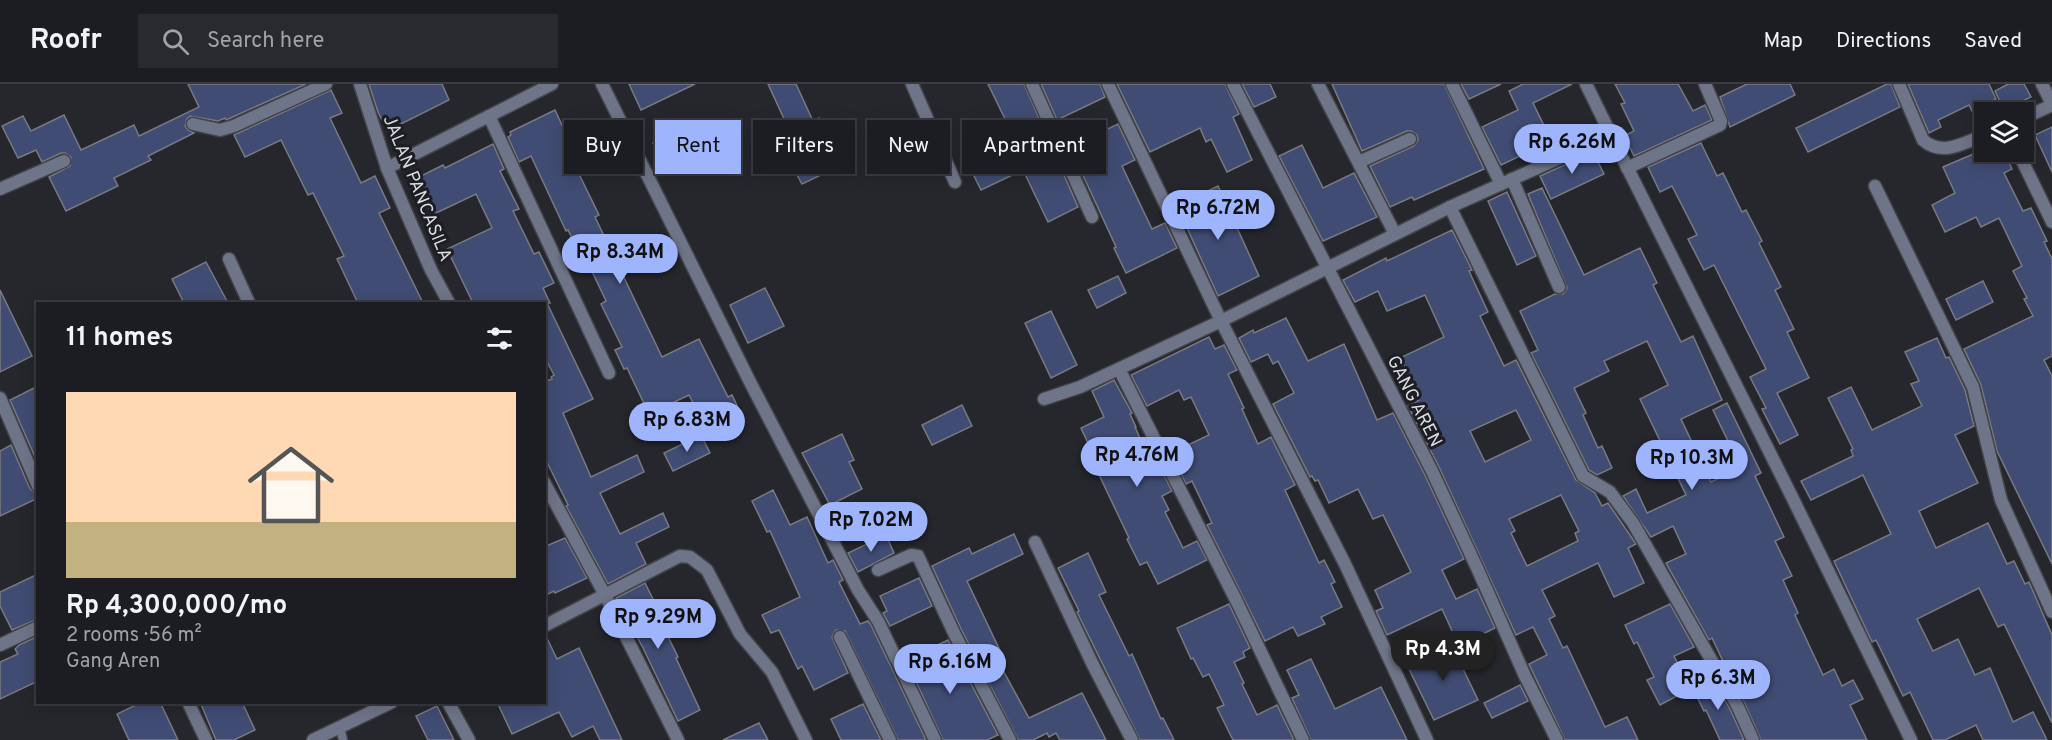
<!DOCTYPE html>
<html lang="en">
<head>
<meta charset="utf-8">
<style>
  :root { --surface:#1c1d22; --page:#292a2f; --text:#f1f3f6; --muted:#a0a2a5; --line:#3a3b40; --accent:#9eb4fd }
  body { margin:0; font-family:Overpass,sans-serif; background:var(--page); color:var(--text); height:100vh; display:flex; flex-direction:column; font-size:22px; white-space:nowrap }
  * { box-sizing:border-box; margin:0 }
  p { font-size:20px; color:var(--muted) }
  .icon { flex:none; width:33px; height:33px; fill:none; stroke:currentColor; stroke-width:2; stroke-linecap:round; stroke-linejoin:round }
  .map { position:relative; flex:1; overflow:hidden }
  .drawer { position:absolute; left:36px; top:218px; width:510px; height:402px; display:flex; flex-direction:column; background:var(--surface); border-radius:0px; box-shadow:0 3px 15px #0003,0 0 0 2px var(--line) }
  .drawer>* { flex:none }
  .top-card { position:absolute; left:564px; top:36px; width:570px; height:54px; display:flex; gap:12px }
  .controls { position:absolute; left:1974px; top:18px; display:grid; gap:12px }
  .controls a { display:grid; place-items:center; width:60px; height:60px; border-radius:0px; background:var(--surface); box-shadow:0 3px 15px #0003,0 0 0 2px var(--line); font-size:30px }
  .price { position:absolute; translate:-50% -51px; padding:0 14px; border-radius:21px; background:var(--accent); color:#111; font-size:20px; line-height:39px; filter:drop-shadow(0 2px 3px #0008) }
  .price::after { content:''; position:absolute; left:50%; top:36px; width:18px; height:14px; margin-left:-9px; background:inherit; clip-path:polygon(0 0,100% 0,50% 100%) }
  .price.on { background:#222; color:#fff }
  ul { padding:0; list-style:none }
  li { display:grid; align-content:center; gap:12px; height:318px; padding:0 30px }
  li+li { border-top:2px solid var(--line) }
  li span { display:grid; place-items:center; height:186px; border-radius:0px; color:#555 }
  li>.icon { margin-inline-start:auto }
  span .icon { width:108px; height:108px; fill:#fffc; stroke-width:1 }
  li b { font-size:26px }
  h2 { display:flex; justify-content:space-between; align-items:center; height:72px; padding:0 30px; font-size:26px }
  .tag { padding:0 21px; border-radius:0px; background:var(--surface); box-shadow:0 3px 15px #0003,0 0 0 2px var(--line); font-size:21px; line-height:54px }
  .tag.on { background:var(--accent); color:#111 }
  header { display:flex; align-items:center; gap:36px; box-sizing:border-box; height:84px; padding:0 30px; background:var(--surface); border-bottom:2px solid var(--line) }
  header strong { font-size:28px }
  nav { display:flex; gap:33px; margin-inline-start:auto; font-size:21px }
  .search { width:420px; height:54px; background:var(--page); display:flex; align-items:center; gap:15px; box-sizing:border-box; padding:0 21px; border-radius:0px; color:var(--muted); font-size:22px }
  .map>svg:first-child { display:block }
  .building { fill:#404c73; stroke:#787a81; stroke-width:1.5; fill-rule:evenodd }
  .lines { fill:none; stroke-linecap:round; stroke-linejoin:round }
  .service-casing { stroke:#43444a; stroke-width:11 }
  .minor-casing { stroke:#43444a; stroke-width:15 }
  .service { stroke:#6f7588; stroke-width:8 }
  .minor { stroke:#6f7588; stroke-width:12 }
  .labels { text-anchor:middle; stroke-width:6; stroke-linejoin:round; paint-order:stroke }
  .street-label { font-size:18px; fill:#dbdce0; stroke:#1c1e23 }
</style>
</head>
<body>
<header>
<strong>Roofr</strong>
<div class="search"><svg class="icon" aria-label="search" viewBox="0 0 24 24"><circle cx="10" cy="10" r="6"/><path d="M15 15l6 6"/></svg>Search here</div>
<nav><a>Map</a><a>Directions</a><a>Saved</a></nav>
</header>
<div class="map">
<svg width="2052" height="656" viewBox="0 0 2052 656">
  <rect width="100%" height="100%" fill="#26272d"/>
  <g class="building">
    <polygon points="188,0 306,0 226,36 225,34 218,37 190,32 187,35 185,42 188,46 194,49 148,72 151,76 114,94 118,102 66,127 49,93 70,82 71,73 65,69 61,69 42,78 36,66 18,74 2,42 23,32 31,47 64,31 81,66 134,41 139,52 199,23"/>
    <polygon points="369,0 442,0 449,16 387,47 378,28"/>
    <polygon points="629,0 695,0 641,26"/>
    <polygon points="768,0 796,0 813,37 819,34 840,82 802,100 777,55 790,48"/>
    <polygon points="988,0 1024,0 1078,123 1048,138 1023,86 981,106 969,82 1011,62 999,38 1005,35"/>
    <polygon points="1041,0 1100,0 1105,13 1057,36"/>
    <polygon points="1117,0 1225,0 1239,30 1233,33 1252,76 1227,88 1211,55 1206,58 1200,44 1150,68"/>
    <polygon points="1242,0 1270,0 1276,13 1254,23"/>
    <polygon points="1332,0 1444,0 1484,85 1414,116 1412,113 1390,123 1370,82 1414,62 1418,56 1417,51 1411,47 1407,47 1362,67"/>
    <polygon points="1461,0 1501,0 1469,15"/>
    <polygon points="1523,0 1572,0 1533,19 1556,66 1533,77 1532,75 1528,77 1524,70 1501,81 1482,43 1518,26 1509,7"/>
    <polygon points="1615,0 1678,0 1693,27 1705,21 1712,36 1634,72 1624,52 1634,47 1621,20 1625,19"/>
    <polygon points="1747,0 1790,0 1795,11 1730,43 1720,13"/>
    <polygon points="1887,0 1891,0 1900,23 1808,68 1796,44"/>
    <polygon points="1908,0 1989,0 1996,15 1972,27 1969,21 1938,36 1941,43 1929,49"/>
    <polygon points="2008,0 2024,0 2031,13 2004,26 1995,7"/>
    <polygon points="331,6 342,29 330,34 361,99 375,92 390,124 379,129 423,219 358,219 337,175 344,172 313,109 308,111 281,56 245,73 234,51"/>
    <polygon points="555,26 568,54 565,56 579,85 577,86 599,131 595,133 662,273 699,255 728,313 732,311 740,328 706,345 689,311 649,330 627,284 624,285 615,266 622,263 601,220 606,217 588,179 585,180 568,146 566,147 531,72 519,78 508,53 511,51 510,48"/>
    <polygon points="1118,40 1135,76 1122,82 1152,145 1165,139 1177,164 1126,189 1114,164 1116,163 1070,63"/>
    <polygon points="2052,43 2052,88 2035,51"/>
    <polygon points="680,46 690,67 664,80 653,59"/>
    <polygon points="1701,59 1717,92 1723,89 1742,128 1746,126 1762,157 1759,159 1781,203 1775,206 1794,245 1787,248 1809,294 1777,309 1798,351 1780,360 1762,325 1766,324 1750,293 1766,285 1714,181 1704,186 1688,155 1697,151 1672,102 1660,108 1648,83"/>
    <polygon points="493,60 504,85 500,87 519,125 513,127 534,170 539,168 554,199 543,204 550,219 547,219 593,315 563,329 591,393 637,371 644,388 600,409 620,450 663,429 669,443 636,459 646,480 608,500 566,422 568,421 544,372 544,298 552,295 551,293 554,291 544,272 544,219 473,219 447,165 492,144 476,110 432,131 415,95 443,81 445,84"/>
    <polygon points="1302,61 1323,104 1354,89 1377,133 1323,157 1279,72"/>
    <polygon points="1593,68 1604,90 1551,115 1540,92"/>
    <polygon points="1978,68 2004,68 2012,85 2004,89 2023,127 2031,124 2047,157 2044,158 2052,175 2052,272 2044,276 2052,292 2052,480 1997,367 1981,301 1964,265 2033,232 2024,215 2027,214 2013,187 2022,182 1999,134 1981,143 1976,133 1945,148 1932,121 1955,109 1943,83"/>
    <polygon points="1218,102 1259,192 1218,212 1177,122"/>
    <polygon points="1542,104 1584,191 1640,164 1657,199 1653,201 1681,258 1693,252 1722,316 1681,335 1711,398 1741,384 1713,326 1727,319 1761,389 1755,392 1784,453 1775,457 1792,492 1783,496 1798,529 1795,531 1823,591 1834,585 1842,602 1853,596 1863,615 1850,621 1867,656 1761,656 1744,618 1728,588 1712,554 1709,556 1666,479 1686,470 1673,442 1651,453 1623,412 1636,405 1647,429 1686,411 1640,315 1668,301 1647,257 1604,277 1609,287 1574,304 1586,329 1583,331 1598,364 1602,362 1612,384 1597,391 1589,386 1531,269 1538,266 1520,227 1555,210 1563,210 1567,204 1528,110"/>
    <polygon points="1507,108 1536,172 1517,181 1488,117"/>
    <path d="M1452,146L1472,186L1469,187L1488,228L1480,232L1504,282L1516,276L1576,396L1595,409L1602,422L1608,419L1636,460L1628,464L1644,499L1614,513L1598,479L1542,506L1555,532L1549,535L1563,564L1567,562L1605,643L1627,633L1638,656H1565L1529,580L1547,571L1533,543L1516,551L1439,383L1408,322L1419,316L1400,274L1444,253L1425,211L1387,227L1378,207L1355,218L1343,196L1386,174L1387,177ZM1516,326L1531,356L1485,378L1470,347ZM1561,411L1579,447L1575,449L1578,457L1527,482L1511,449L1515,447L1509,435Z"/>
    <polygon points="206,178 228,219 184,219 172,195"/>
    <polygon points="1118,192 1126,209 1097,224 1088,206"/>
    <polygon points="1983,197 1993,218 1956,236 1946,215"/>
    <polygon points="765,204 784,242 748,259 730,221"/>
    <polygon points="0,206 32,272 0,288"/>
    <polygon points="1051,227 1077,281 1051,294 1025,239"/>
    <polygon points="1286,234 1308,277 1344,260 1377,336 1393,329 1425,391 1464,475 1442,486 1456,515 1477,505 1495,544 1459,562 1442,525 1387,551 1376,527 1383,524 1375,506 1411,488 1383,431 1373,435 1358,405 1329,419 1318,396 1315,397 1312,392 1310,393 1273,320 1294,309 1278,277 1273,280 1268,270 1251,278 1239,254 1253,246 1254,249"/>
    <polygon points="1209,253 1215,265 1224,261 1237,286 1228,290 1244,324 1242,325 1258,360 1271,353 1295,401 1285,406 1319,479 1324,476 1335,498 1331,500 1342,523 1321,533 1325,540 1298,552 1293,543 1265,557 1207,441 1212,439 1192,397 1186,400 1171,369 1209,351 1191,313 1184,316 1179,306 1147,322 1131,291"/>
    <polygon points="1937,254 1946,274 1949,273 1965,306 1974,342 1955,351 1978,399 1919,427 1936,464 1988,439 2007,480 2014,477 2025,500 2029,498 2052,551 2052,639 2004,540 1998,543 1979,504 1917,535 1933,567 1958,555 1975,591 1990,584 2013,638 2033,628 2047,656 1983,656 1976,641 1945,656 1933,656 1910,608 1903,612 1876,556 1872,558 1834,477 1891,450 1863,391 1811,416 1801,397 1853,372 1851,366 1853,365 1828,314 1851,303 1872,346 1922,322 1911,300 1919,297 1905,268"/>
    <polygon points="1114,296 1132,329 1130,330 1136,343 1135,343 1151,379 1156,376 1172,407 1162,412 1169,426 1165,428 1183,464 1197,457 1207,476 1158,500 1147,478 1140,481 1127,455 1129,454 1092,376 1095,374 1081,344 1104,333 1092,307"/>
    <polygon points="38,302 38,380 10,316"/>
    <polygon points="962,321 972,342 932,361 922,341"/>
    <polygon points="842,350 854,376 849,378 862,405 830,421 802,369"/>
    <polygon points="701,351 710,369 673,387 664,369"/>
    <polygon points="11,361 30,405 38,410 38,414 0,432 0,367"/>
    <polygon points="773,406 790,441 807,433 828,479 833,476 843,496 839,498 860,540 868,537 871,541 926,656 898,656 845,547 836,546 832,553 848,589 814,606 802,582 798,585 779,546 771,549 762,531 800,513 770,447 767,448 752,417"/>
    <polygon points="1014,450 1023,470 967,497 1005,577 999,579 1029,634 1082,609 1106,656 1060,656 1056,649 1049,653 1047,649 1033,656 1018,656 962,547 932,482 969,464 972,470"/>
    <polygon points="886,451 894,469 858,488 848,469"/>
    <polygon points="565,454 587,494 555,509 554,507 544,512 544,463"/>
    <polygon points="1088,469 1106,508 1099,511 1129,572 1132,570 1161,635 1163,634 1174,656 1140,656 1077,528 1079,527 1058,484"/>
    <polygon points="38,490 38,535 12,546 0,522 0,508"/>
    <polygon points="919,494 932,522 890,542 883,529 887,527 880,512"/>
    <polygon points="645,499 655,519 652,520 678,573 676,574 700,626 678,637 643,564 616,514"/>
    <polygon points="1229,520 1250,564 1243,568 1245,573 1234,578 1244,599 1242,600 1257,631 1277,621 1294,656 1233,656 1217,624 1224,621 1209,590 1203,593 1193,574 1191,575 1177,544"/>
    <polygon points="1670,520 1694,563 1674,572 1690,605 1660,621 1647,596 1654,593 1637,558 1634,560 1625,541"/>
    <polygon points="545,550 557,575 579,564 622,656 600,656 593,642 572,653 559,628 512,650 497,618 544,618"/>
    <polygon points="38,552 38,597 0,615 0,578 18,570 15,565 19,561"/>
    <polygon points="948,556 998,651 987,656 943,656 906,576"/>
    <polygon points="1451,560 1478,616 1434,636 1407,581"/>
    <polygon points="1311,575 1335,625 1381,603 1407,656 1311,656 1292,614 1299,611 1287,586"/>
    <polygon points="1713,595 1730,625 1744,656 1720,656 1706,626 1704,627 1693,605"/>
    <polygon points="1520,601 1528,617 1492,634 1484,619"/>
    <polygon points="142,618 160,618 178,656 129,656 117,630"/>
    <polygon points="200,618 242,618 255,646 234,656 216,656"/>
    <polygon points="863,620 881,656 841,656 831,635"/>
    <polygon points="437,622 454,656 428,656 416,632"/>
    <polygon points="759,639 768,656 723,656"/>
  </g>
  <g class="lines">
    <g class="service-casing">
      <polyline id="service" points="340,643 343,656"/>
    </g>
    <g class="minor-casing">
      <g id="minor">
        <polyline points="360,0 387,84 431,186 449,219"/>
        <polyline points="602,0 750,298 858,506 878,537 935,656"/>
        <polyline points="912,0 955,98"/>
        <polyline points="1032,0 1092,133"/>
        <polyline points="1108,0 1221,237 1345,480 1427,656"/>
        <polyline points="1233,0 1432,387 1478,486 1525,592 1557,656"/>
        <polyline points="1318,0 1395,150"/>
        <polyline points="1452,0 1501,100"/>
        <polyline points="1586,0 1611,51"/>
        <path d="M1899,0L1923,56C1942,73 1964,59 1984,51"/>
        <polyline points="2042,0 2052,20"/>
        <polyline points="489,32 609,289"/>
        <polyline points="2024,34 2052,21"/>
        <polyline points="193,40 220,46 234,42 326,0"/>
        <polyline points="2018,68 2052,138"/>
        <polyline points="1359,78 1410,55"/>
        <polyline points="387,84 552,0"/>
        <polyline points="1627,84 1720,41 1721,37 1705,0"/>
        <polyline points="1512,95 1559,203"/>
        <polyline points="1875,102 1973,303 2001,416 2052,528"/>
        <polyline points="0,105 64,77"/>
        <polyline points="1450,123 1583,392 1610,408 1633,439 1737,621 1753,656"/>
        <polyline points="229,175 249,219"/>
        <polyline points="1119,285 1237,518 1303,656"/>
        <polyline points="0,314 38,402"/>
        <polyline points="1044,315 1080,303 1221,237 1450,123 1611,51 1793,415 1911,656"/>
        <polyline points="544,398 605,511 678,656"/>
        <polyline points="1035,458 1093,581 1132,656"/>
        <polyline points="878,486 911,471 918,472 955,551 1010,656"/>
        <polyline points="544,542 680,472 690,473 707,486 740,550 772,588 806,656"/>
        <polyline points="840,553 890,656"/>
        <polyline points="0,561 38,543"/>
        <polyline points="188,618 206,656"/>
        <polyline points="448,618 469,656"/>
        <polyline points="313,656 392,618"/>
      </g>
    </g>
    <use href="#service" class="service"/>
    <use href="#minor" class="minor"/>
  </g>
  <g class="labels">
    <g class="street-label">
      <text transform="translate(418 104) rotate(68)" y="6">JALAN PANCASILA</text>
      <text transform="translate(1415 317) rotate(63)" y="6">GANG AREN</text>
    </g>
  </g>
</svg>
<div class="controls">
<a><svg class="icon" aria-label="layers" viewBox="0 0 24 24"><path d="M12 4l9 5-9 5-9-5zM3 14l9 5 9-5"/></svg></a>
</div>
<b class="price" style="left:1572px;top:91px">Rp 6.26M</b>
<b class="price" style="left:1218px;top:157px">Rp 6.72M</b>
<b class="price" style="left:620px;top:201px">Rp 8.34M</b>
<b class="price" style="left:687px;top:369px">Rp 6.83M</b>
<b class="price" style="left:1137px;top:404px">Rp 4.76M</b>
<b class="price" style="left:1692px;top:407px">Rp 10.3M</b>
<b class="price" style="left:871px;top:469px">Rp 7.02M</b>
<b class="price" style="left:658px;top:566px">Rp 9.29M</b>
<b class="price on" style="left:1443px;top:598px">Rp 4.3M</b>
<b class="price" style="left:950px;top:611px">Rp 6.16M</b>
<b class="price" style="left:1718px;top:627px">Rp 6.3M</b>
<div class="top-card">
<a class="tag">Buy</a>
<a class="tag on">Rent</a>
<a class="tag">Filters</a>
<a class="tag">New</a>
<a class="tag">Apartment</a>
</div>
<section class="drawer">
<h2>11 homes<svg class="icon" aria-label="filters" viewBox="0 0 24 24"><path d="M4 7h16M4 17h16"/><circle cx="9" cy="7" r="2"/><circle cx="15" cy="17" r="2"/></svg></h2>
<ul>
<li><span style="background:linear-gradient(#ffd9b3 70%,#c2b280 0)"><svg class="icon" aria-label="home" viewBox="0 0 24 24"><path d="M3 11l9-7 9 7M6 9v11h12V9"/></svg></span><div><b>Rp 4,300,000/mo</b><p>2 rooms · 56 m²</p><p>Gang Aren</p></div></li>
</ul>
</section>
</div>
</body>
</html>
